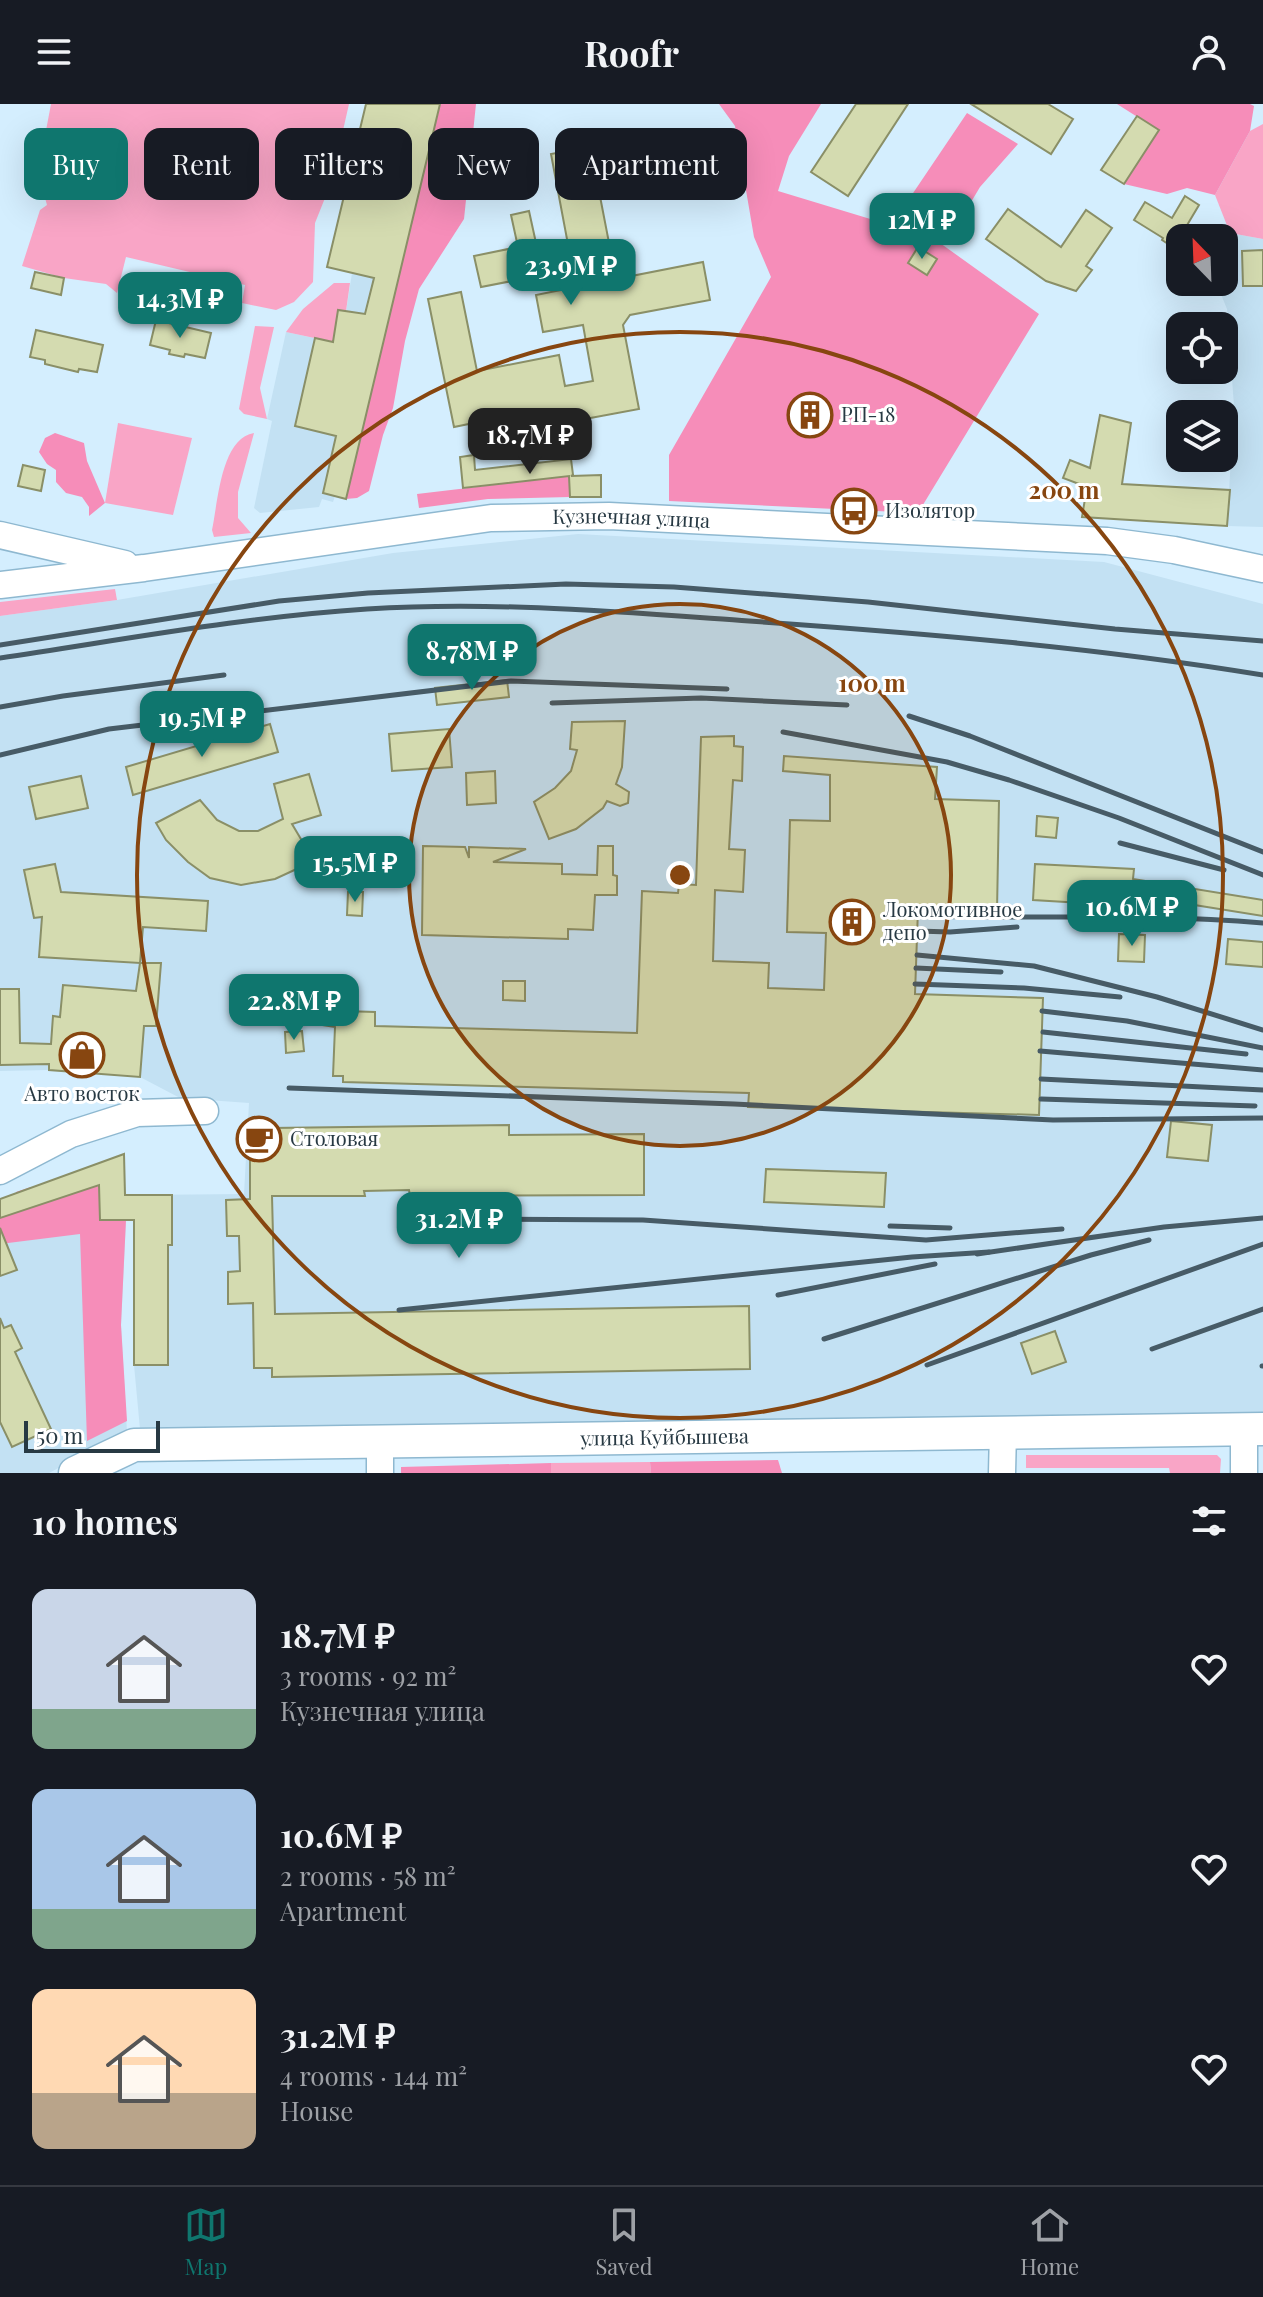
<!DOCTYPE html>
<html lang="en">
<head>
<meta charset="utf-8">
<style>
  :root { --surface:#171b24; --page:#20242c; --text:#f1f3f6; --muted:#9ea1a6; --line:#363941; --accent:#0f766e }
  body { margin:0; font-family:"Playfair Display",serif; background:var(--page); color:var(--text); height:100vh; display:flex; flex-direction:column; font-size:30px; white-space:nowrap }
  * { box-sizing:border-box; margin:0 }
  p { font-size:26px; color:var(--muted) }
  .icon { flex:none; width:44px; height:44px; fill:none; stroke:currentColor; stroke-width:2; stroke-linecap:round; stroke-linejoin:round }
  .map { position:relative; height:1369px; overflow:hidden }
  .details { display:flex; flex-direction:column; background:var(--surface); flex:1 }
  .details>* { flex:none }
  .banner { position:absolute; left:24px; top:24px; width:800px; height:72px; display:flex; gap:16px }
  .needle { width:52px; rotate:337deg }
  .controls { position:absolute; left:1166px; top:120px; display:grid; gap:16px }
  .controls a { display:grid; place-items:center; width:72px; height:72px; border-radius:16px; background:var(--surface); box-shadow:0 8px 32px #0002; font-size:40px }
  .scale { position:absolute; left:24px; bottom:20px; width:136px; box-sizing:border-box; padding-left:8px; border:4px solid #273943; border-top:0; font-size:22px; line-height:28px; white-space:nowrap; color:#273943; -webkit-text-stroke:6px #fff; paint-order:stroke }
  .price { position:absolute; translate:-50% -68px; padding:0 18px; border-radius:16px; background:var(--accent); color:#fff; font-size:26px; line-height:52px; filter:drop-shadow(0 2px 4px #0008) }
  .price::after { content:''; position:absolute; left:50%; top:48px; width:24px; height:18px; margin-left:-12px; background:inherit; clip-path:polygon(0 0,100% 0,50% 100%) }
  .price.current { background:#222; color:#fff }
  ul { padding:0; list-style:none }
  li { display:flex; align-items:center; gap:24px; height:200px; padding:0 32px }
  li span { display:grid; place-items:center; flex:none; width:224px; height:160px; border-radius:16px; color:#555 }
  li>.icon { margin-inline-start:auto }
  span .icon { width:96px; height:96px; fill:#fffc; stroke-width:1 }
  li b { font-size:34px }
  h2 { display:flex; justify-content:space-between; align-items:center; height:96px; padding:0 32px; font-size:34px }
  .pill { padding:0 28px; border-radius:16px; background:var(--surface); box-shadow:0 8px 32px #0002; font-size:28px; line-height:72px }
  .pill.current { background:var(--accent); color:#fff }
  header { display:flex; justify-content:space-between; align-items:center; height:104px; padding:0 32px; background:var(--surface); font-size:36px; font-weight:700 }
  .tabs { display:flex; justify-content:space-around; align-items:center; height:112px; border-top:2px solid var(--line); background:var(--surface); font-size:22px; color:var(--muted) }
  .tabs a { display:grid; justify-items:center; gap:4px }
  .tabs .current { color:var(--accent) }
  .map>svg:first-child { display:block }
  .built { fill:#c3e1f3 }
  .green { fill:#f9a5c6 }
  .forest { fill:#f68db9 }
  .building { fill:#d4dbb0; stroke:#8a8f67; stroke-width:2 }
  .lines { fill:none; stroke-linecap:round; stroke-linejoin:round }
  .minor-casing { stroke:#8eb8d0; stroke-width:29 }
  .major-casing { stroke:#8eb8d0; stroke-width:35 }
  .minor { stroke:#fff; stroke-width:26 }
  .major { stroke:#fff; stroke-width:32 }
  .rail { stroke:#475b66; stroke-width:5 }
  .ring { fill:none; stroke:#874610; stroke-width:4 }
  .labels { text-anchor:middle; stroke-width:6; stroke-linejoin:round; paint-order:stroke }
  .poi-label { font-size:20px; fill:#273943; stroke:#fff; text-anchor:start }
  .street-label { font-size:20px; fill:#273943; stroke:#fff }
  .centre { fill:#874610; stroke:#fff; stroke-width:4 }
  .ring-label { font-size:24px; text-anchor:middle; font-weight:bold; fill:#874610; stroke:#fff; stroke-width:6; stroke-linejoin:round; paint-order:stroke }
</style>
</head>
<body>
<header><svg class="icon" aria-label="menu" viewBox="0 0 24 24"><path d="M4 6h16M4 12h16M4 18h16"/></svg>Roofr<svg class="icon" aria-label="person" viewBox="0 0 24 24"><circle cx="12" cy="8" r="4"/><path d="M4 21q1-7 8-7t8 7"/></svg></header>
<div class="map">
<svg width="1263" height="1369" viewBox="0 0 1263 1369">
  <rect width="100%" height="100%" fill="#d4eefe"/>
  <g class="built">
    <polygon points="366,0 440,0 346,395 335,392 333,398 322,395 319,403 260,409 254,404 272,317 267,315 286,228 337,239 344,221 352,169 327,163"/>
    <polygon points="1230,129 1263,135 1263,423 1227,422 1234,302 1227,205 1216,178 1224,178 1224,145"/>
    <polygon points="578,430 1104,458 1263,500 1263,1313 140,1325 134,1261 134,1142 139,1091 244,1090 249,999 180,994 140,973 49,966 0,967 0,512 117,496 393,449"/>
    <polygon points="124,1050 126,1116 121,1221 127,1328 49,1369 0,1369 0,1095"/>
  </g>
  <g class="green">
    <polygon points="51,0 349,0 331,79 315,119 313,178 294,198 276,206 242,199 245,181 126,153 117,189 106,180 64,174 22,162 40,106 47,101 38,69"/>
    <polygon points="1263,20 1263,135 1230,129 1215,91 1250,27"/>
    <polygon points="334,179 350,179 346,207 338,206 338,239 286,228 303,205"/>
    <polygon points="255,222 274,223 260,284 267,315 244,310 239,305"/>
    <polygon points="118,319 192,334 173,411 105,399"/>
    <path d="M254,329L238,388V414L251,429L214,433L212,426C218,398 221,334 254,329Z"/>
    <polygon points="115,485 117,496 0,512 0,498"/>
    <polygon points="1026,1351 1217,1351 1221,1355 1220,1369 1170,1369 1169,1364 1026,1364"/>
    <polygon points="650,1358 651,1369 551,1369 551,1359"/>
  </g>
  <g class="forest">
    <polygon points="440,0 476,0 464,115 419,185 405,237 393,304 383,331 369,387 357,394 346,395"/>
    <polygon points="719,0 821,0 789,52 778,87 933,134 1039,210 918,409 669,397 669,351 771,173 754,133 735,22"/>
    <polygon points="1117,0 1250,0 1254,2 1250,27 1215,91 1187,84 1167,90 1124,80 1158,26"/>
    <polygon points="967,9 1018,40 980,83 958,120 905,101"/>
    <polygon points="55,329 84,339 87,357 105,399 89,412 89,403 82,393 66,389 56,378 56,366 47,360 39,348 45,334"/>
    <polygon points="569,372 570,393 488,395 419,404 417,390"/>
    <polygon points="99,1081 100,1115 126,1116 121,1221 127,1317 87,1337 80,1130 0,1140 0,1114 22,1106 16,1088 31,1083 38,1100"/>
    <polygon points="778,1356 782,1369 651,1369 650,1358"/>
    <polygon points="551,1359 551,1369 401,1369 401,1363"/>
  </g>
  <g class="building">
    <polygon points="366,0 440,0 346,395 323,389 336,332 295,322 315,234 333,238 338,206 365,210 374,174 327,163"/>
    <polygon points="856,0 908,0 848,92 811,68"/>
    <polygon points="971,0 1048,0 1073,15 1051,50"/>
    <polygon points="1137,12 1159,26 1124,80 1101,66"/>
    <polygon points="662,29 670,69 598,82 616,175 703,158 710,196 630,211 623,221 639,305 515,328 512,311 454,323 428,195 461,188 477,267 559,251 565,282 593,277 583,221 543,228 536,191 576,183 551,50"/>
    <polygon points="1185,92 1199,101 1180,133 1180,148 1162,136 1163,134 1134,116 1145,98 1172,114"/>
    <polygon points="1008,105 1061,143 1086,106 1112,124 1086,162 1092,166 1076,187 1046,177 986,135"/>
    <polygon points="529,107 543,171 481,183 474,152 518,143 511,111"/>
    <polygon points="918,143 937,155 927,171 908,159"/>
    <polygon points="1263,146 1263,182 1243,182 1242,147"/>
    <polygon points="35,168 64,174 61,191 31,184"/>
    <polygon points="156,216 211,229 205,254 185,250 184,253 169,250 170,246 150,241"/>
    <polygon points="36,226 103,241 97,268 79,265 78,268 45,260 45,256 30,253"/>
    <polygon points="818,291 831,306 801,331 788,315"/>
    <polygon points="1100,311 1131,319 1122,380 1230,386 1227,422 1082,413 1087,383 1063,374 1070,356 1090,364"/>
    <polygon points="474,351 475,366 571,355 573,371 571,372 601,371 601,393 570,393 569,372 463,384 460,353"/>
    <polygon points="23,361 45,366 41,387 18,382"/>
    <polygon points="507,576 509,593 437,601 435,584"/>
    <polygon points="625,617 622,663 616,680 629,688 628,699 620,702 607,697 603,704 576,725 549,735 534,698 555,684 571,667 577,646 570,645 572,618"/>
    <polygon points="270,620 278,648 133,691 126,663"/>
    <polygon points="449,625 452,663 392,667 389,630"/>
    <polygon points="734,632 734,642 743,643 742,677 733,676 729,745 745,746 743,788 715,786 713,857 769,859 768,884 824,886 826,829 787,828 790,716 830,717 830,671 783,667 784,652 937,663 935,695 999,697 997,807 918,805 915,890 1043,894 1039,1011 748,1003 749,989 343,978 343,972 333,972 335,923 309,919 311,906 375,908 375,922 637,929 642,787 678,789 679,780 696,781 701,633"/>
    <polygon points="495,667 496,699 467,701 466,669"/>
    <polygon points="309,670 321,711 292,720 314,757 275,775 241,781 210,774 188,758 166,736 156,719 200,696 217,716 239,727 258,727 283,715 274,680"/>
    <polygon points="81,672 88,704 36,715 29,683"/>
    <polygon points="1037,712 1058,714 1056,734 1036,732"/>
    <polygon points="423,742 465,743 469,754 469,743 526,745 493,758 562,760 562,770 597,771 598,742 613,742 613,771 617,772 617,791 595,791 593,826 568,825 568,835 422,831"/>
    <polygon points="55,760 61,788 208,797 206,827 143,823 140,859 39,853 42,813 34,814 24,766"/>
    <polygon points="1035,760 1134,765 1133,775 1263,796 1263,812 1132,791 1132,802 1033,796"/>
    <polygon points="348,788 363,788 362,812 347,811"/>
    <polygon points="1119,830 1145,831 1144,858 1118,857"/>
    <polygon points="1228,835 1263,838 1263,863 1226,860"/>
    <polygon points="140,859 161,859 156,922 144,922 140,973 49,966 49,960 0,961 0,885 19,885 20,939 51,940 53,912 60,913 63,881 136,887"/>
    <polygon points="503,877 525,877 525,897 503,896"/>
    <polygon points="302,927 304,947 286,949 285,928"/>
    <polygon points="1171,1017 1212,1021 1208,1057 1167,1053"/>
    <polygon points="509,1021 509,1031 644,1030 644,1091 410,1092 409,1086 364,1087 365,1092 272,1092 275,1210 749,1202 750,1265 272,1273 272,1264 254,1264 253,1199 228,1200 228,1168 240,1167 239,1132 227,1132 226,1096 250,1095 250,1031 271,1031 271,1024"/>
    <polygon points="124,1050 125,1091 172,1091 172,1141 168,1141 168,1261 134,1261 134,1116 100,1116 99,1081 0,1114 0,1095"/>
    <polygon points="766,1065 886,1069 884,1103 764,1098"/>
    <polygon points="0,1124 17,1166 0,1172"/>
    <polygon points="0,1214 4,1224 11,1221 22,1244 15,1248 51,1325 12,1343 0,1318"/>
    <polygon points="1055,1227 1066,1258 1032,1270 1021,1239"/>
  </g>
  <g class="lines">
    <g class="minor-casing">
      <g id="minor">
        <polyline points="0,431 125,460"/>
        <path id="s1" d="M0,481L144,464L491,414L609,412L1107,437L1174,446L1263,465"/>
        <polyline points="0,1067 71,1030 137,1009 205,1007"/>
        <polyline points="380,1337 380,1369"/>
        <polyline points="1002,1369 1003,1327"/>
        <polyline points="1244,1369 1244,1325"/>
      </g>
    </g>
    <g class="major-casing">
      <g id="major">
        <path id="s2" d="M75,1369L134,1341L1263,1325"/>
      </g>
    </g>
    <use href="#minor" class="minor"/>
    <use href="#major" class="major"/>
    <g class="rail">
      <polyline points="0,541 279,497 368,489 566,480 674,483 868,498 1115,525 1263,537"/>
      <path d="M0,554C122,536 244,513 367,505C495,497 621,508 749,517C921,529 1093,543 1263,571"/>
      <polyline points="552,599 701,594 847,601"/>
      <polyline points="0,603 63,592 224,571"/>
      <polyline points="909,612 970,632 1263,748"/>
      <polyline points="783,628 947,658 1009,676 1119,714 1263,771"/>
      <polyline points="0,651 109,625 511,577 727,585"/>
      <polyline points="1120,739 1224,766"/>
      <path d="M918,812C1033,815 1148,809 1263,819"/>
      <polyline points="917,827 950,828 1017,823"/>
      <polyline points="917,851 1034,862 1157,893 1263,926"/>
      <polyline points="916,864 1001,868"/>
      <polyline points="915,880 1024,884 1120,893"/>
      <polyline points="1042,907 1127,917 1263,944"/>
      <polyline points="1043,928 1246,950"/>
      <polyline points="1040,947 1263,966"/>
      <polyline points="1041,975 1263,986"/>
      <polyline points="289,984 734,1000 1053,1016 1263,1014"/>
      <polyline points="1041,995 1255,1002"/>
      <polyline points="479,1115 643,1116 926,1136 1062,1125"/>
      <polyline points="890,1122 950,1124"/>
      <polyline points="977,1150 1164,1123 1263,1114"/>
      <polyline points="778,1191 935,1160"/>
      <polyline points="399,1206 912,1153 989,1148"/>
      <polyline points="824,1235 1091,1151 1149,1136"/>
      <polyline points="1152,1245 1263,1205"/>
      <polyline points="927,1261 1263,1140"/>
      <polyline points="1262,1262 1263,1262"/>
    </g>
  </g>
  <circle cx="680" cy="771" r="271" fill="#874610" fill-opacity=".12"/>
  <g class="ring">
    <circle cx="680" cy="771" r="271"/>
    <circle cx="680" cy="771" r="543"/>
  </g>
  <defs>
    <g id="building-ring" transform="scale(2.3)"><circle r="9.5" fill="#fff" stroke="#874610" stroke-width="1.5"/><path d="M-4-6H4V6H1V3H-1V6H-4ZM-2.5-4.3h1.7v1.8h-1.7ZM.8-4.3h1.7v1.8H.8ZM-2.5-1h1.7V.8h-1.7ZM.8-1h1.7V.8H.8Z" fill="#874610"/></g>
    <g id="bus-ring" transform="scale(2.3)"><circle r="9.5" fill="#fff" stroke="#874610" stroke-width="1.5"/><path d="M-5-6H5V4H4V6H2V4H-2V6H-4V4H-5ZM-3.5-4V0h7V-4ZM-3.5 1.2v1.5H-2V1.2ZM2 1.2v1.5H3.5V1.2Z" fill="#874610"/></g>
    <g id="shop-ring" transform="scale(2.3)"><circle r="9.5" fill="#fff" stroke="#874610" stroke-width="1.5"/><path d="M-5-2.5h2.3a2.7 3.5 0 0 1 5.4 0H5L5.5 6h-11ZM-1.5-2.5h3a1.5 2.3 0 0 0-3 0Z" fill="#874610"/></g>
    <g id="cafe-ring" transform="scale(2.3)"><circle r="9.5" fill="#fff" stroke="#874610" stroke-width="1.5"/><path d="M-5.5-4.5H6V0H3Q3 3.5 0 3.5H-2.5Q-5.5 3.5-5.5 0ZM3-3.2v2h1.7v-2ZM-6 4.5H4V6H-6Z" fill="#874610"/></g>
  </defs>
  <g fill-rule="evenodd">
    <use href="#building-ring" x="810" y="311"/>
    <use href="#bus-ring" x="854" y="407"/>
    <use href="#building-ring" x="852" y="818"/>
    <use href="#shop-ring" x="82" y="951"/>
    <use href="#cafe-ring" x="259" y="1035"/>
  </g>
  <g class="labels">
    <g class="poi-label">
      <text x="841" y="318">РП-18</text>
      <text x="885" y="414">Изолятор</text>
      <text x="883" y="813">Локомотивное<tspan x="883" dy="23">депо</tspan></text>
      <text x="82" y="997" text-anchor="middle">Авто восток</text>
      <text x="290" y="1042">Столовая</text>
    </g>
    <g class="street-label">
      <text dy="7" stroke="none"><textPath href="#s1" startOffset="636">Кузнечная улица</textPath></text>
      <text dy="7" stroke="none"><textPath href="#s2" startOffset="596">улица Куйбышева</textPath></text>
    </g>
  </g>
  <circle cx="680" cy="771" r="12" class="centre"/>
  <g class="ring-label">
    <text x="1064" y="395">200 m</text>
    <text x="872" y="588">100 m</text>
  </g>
</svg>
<div class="controls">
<a><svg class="needle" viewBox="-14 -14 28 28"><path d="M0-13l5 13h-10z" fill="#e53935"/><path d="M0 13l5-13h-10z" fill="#9ea1a6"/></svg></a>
<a><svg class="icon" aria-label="locate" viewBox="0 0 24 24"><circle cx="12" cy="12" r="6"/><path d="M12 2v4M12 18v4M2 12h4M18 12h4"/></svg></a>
<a><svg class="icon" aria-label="layers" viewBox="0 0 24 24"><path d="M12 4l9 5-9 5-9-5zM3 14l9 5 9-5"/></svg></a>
</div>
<div class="scale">50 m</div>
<b class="price" style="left:922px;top:157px">12M ₽</b>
<b class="price" style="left:571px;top:203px">23.9M ₽</b>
<b class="price" style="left:180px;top:236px">14.3M ₽</b>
<b class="price current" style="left:530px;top:372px">18.7M ₽</b>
<b class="price" style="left:472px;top:588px">8.78M ₽</b>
<b class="price" style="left:202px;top:655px">19.5M ₽</b>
<b class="price" style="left:355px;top:800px">15.5M ₽</b>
<b class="price" style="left:1132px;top:844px">10.6M ₽</b>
<b class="price" style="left:294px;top:938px">22.8M ₽</b>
<b class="price" style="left:459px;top:1156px">31.2M ₽</b>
<div class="banner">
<a class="pill current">Buy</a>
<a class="pill">Rent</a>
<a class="pill">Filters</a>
<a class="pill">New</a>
<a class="pill">Apartment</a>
</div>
</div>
<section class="details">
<h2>10 homes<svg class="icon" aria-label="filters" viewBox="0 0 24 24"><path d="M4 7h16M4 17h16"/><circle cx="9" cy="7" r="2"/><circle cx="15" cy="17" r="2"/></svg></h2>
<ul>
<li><span style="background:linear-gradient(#c9d6e8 75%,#7fa58c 0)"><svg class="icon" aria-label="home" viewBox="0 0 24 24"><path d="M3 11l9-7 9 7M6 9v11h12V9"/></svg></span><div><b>18.7M ₽</b><p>3 rooms · 92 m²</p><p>Кузнечная улица</p></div><svg class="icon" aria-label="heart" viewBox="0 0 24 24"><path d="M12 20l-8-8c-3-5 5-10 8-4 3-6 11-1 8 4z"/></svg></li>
<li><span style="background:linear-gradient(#a9c7e8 75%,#7fa58c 0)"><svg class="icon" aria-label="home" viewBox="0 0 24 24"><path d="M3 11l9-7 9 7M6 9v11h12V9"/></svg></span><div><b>10.6M ₽</b><p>2 rooms · 58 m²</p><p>Apartment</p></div><svg class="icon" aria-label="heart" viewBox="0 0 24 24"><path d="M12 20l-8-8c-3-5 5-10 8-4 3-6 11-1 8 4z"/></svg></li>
<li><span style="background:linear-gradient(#ffd9b3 65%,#b9a48a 0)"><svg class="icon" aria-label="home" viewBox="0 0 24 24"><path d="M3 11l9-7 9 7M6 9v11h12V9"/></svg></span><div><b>31.2M ₽</b><p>4 rooms · 144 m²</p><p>House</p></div><svg class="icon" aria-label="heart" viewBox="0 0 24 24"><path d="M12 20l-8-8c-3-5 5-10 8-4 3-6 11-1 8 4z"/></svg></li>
</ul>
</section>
<nav class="tabs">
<a class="current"><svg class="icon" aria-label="map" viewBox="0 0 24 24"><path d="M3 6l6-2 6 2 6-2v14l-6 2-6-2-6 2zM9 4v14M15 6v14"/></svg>Map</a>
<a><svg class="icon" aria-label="saved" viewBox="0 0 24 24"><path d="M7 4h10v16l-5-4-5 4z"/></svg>Saved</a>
<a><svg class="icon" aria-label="home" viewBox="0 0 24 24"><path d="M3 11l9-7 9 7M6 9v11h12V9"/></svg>Home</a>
</nav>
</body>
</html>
